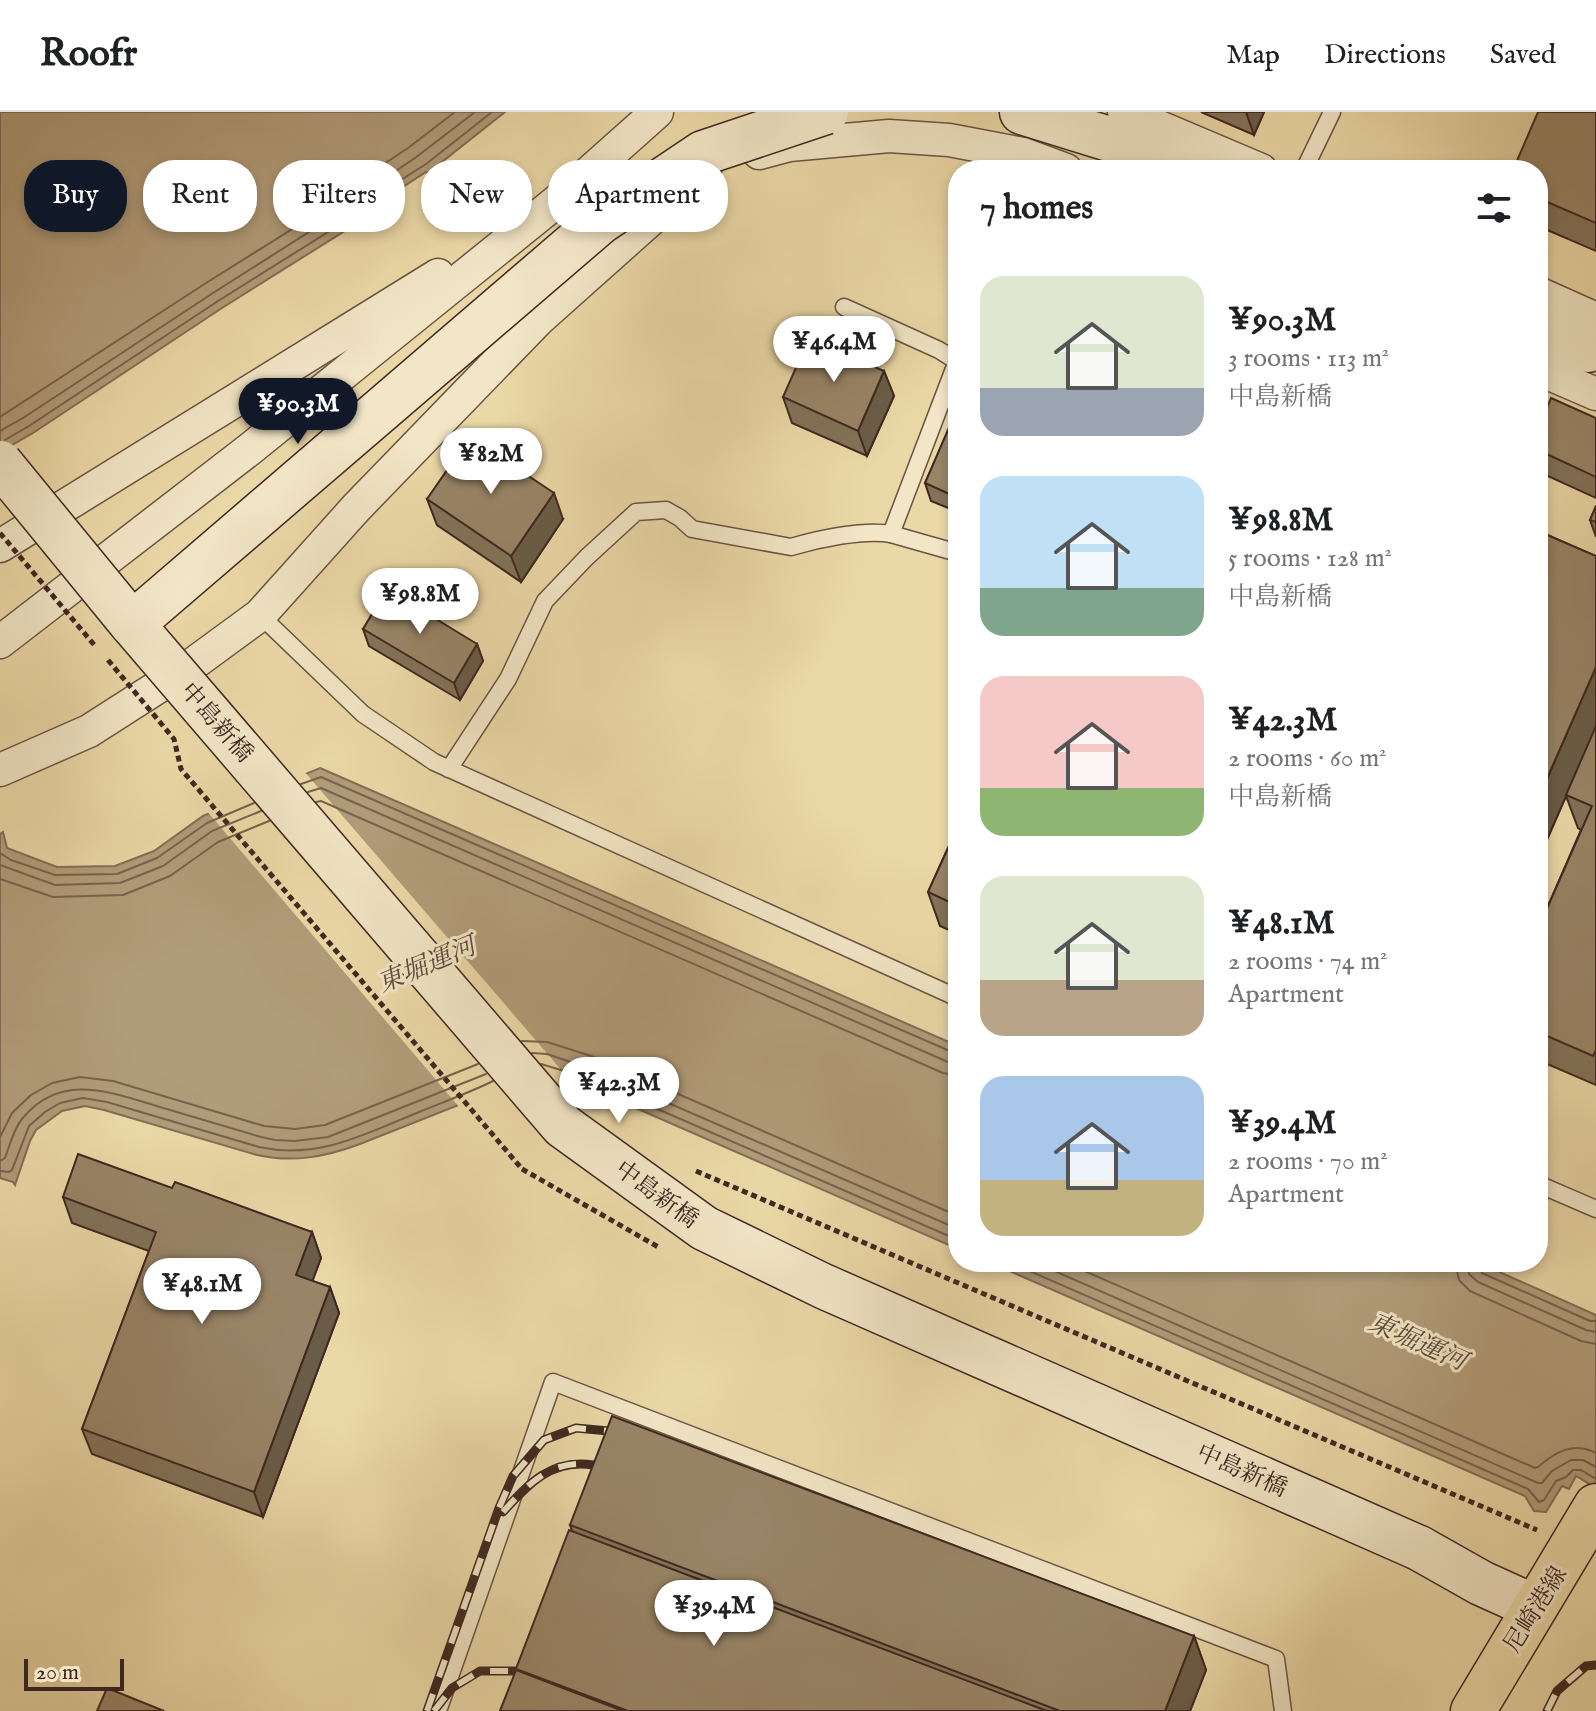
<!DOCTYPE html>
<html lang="en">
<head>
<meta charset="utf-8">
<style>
  :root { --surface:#fff; --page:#f6f6f6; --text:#202124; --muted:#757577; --line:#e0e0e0; --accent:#111827 }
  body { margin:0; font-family:"IM FELL English","Noto Serif JP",serif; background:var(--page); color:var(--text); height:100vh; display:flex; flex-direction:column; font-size:30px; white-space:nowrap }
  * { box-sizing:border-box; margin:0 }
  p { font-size:26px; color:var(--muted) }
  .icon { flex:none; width:44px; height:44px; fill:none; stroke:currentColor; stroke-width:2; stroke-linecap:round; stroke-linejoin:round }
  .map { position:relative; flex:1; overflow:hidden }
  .sheet { position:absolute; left:948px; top:48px; width:600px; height:1112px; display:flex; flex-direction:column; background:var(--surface); border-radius:32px; box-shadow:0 4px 12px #0003 }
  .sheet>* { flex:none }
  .guide { position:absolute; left:24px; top:48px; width:760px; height:72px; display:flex; gap:16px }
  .scale { position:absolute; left:24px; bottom:20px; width:100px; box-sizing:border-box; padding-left:8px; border:4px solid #3f2820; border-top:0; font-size:22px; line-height:28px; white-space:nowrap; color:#3f2820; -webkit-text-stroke:6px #f2e6c6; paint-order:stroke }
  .price { position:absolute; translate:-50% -68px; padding:0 18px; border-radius:28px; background:#fff; color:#222; font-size:26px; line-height:52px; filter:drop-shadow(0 2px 4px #0008) }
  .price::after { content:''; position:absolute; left:50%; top:48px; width:24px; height:18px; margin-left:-12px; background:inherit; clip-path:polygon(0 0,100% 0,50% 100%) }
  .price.selected { background:var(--accent); color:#fff }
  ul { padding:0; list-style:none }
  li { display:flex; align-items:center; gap:24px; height:200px; padding:0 32px }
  li span { display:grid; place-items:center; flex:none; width:224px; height:160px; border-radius:24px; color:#555 }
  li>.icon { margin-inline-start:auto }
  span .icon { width:96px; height:96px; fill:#fffc; stroke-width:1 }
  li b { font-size:34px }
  h2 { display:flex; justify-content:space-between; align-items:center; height:96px; padding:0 32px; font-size:34px }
  .chip { padding:0 28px; border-radius:32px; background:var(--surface); box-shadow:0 4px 12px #0003; font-size:28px; line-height:72px }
  .chip.selected { background:var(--accent); color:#fff }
  header { display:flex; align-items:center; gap:48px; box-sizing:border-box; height:112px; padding:0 40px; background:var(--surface); border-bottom:2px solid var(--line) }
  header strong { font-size:38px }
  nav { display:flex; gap:44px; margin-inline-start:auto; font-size:28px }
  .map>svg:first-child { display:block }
  .water { fill:#b19c79; stroke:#836e55; stroke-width:2 }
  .pier { fill:#ebd8a7 }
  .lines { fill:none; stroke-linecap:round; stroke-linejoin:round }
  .shore { stroke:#78624c; stroke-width:2 }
  .lane-casing { stroke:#6a5442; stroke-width:19 }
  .street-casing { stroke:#6a5442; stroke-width:35 }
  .secondary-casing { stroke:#3f2820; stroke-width:47 }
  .primary-casing { stroke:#3f2820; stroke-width:47 }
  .path { stroke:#3f2820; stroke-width:5; stroke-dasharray:6 4; stroke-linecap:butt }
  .lane { stroke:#f2e6c6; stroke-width:16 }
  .street { stroke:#f2e6c6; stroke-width:32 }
  .secondary { stroke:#f2e6c6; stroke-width:44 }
  .primary { stroke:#ebd8a7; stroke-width:44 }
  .rail-casing { stroke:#3f2820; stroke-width:9 }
  .rail { stroke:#f2e6c6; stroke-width:6; stroke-dasharray:18; stroke-linecap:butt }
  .secondary-bridge-casing { stroke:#3f2820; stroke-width:47; stroke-linecap:butt }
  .path-bridge { stroke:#3f2820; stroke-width:5; stroke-dasharray:6 4; stroke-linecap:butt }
  .secondary-bridge { stroke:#f2e6c6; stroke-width:44 }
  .wall { fill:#837258; stroke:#3f2820; stroke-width:2 }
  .shaded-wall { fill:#6a5c47; stroke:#3f2820; stroke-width:2 }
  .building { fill:#988466; stroke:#3f2820; stroke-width:2 }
  .labels { text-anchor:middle; stroke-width:6; stroke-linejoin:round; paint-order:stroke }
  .street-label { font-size:24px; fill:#3f2820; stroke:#f2e6c6 }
  .water-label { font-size:26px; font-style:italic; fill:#614b3b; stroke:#f2e6c6 }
</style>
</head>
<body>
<header>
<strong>Roofr</strong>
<nav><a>Map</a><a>Directions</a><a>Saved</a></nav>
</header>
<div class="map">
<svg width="1596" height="1599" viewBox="0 0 1596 1599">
  <rect width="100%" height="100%" fill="#ebd8a7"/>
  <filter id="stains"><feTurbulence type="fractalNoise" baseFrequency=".0025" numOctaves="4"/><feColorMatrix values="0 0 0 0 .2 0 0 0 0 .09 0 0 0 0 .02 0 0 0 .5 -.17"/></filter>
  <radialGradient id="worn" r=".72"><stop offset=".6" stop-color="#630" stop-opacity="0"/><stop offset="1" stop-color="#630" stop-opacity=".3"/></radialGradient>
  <g class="water">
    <polygon points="0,0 505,0 428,61 426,60 383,88 375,100 222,196 33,321 0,340"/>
    <path d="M320,656L958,934V1137L581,972L542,960L360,1032C325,1045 293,1051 257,1043L104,998L85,994L62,999L36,1018L30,1029L15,1073L13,1070L0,1066V722L3,720L7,736L57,755L115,754L154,739L203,704Z"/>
    <polygon points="989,1150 1477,1150 1596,1203 1596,1376 1576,1364 1569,1377 1562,1374 1546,1400 1534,1399 1525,1384"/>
  </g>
  <polygon class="pier" points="303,658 576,975 541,964 526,963 496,982 460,996 206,698"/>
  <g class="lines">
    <g class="shore">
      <polyline points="0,305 206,171 353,79 366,64 408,36 455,0"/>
      <polyline points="0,319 23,306 213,181 361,87 373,74 415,46 475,0"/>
      <polyline points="5,328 29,314 218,189 368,95 379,82 426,52 492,0"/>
      <polyline points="301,672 321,665 952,940 958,941"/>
      <polyline points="308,680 321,676 948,950 958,951"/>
      <polyline points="316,690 321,689 943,961 958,963"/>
      <polyline points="0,741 11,748 55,763 117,762 157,746 207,711 254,691"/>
      <polyline points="0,753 55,773 120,771 163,754 212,719 261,699"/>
      <polyline points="0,767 53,785 123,783 170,764 218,730 269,709"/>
      <polyline points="522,929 547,930 591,944 958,1104"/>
      <polyline points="532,941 547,942 588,956 958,1117"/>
      <polyline points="541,952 584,965 958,1128"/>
      <polyline points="0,1025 12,1001 31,983 52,971 80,965 113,969 264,1014 295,1017 325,1013 478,952"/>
      <path d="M0,1049L5,1046C10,1033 13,1018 22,1007C61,959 112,981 160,995C194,1005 227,1015 261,1025L275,1028L295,1029L328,1025L486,962"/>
      <path d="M0,1059L9,1060L12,1058L29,1014L45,1000L60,991L83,986L107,990L259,1035C318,1048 365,1022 419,1000C443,990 469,981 493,969"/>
      <polyline points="1009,1150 1528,1377 1539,1390 1544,1388 1556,1369 1566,1365 1573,1358 1581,1358 1596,1367"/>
      <polyline points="1034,1150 1538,1371 1542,1371 1552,1359 1571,1348 1583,1348 1596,1355"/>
      <path d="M1064,1150L1535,1356L1538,1355C1555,1340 1574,1329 1596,1341"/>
      <polyline points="1455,1150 1459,1168 1470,1179 1581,1229 1596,1232"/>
      <polyline points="1467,1150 1469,1162 1478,1170 1586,1218 1596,1220"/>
      <polyline points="1477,1150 1478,1156 1482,1161 1590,1209 1596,1209"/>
    </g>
    <g class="lane-casing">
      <g id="lane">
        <polyline points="1304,58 1332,0"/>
        <polyline points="844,195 939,238 958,250"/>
        <polyline points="957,249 891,422 958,441"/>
        <polyline points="260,503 363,602 434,650 958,886"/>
        <path d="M449,657L508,567L545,489L587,445L636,400L666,398L680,406L692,417L791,435C818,427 864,417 891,422"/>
        <polyline points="1538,1072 1596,1097"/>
        <polyline points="438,1599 553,1270 1276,1547 1283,1599"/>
      </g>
    </g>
    <g class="street-casing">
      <g id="street">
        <polyline points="1124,0 1261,58"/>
        <polyline points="759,41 789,33 889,24 949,28 1023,42 1066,58"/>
        <polyline points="1538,181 1596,207"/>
        <polyline points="1538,257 1596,282"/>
        <polyline points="0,434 438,163"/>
        <polyline points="0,530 250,337 556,90 657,0"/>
        <polyline points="0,658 89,619 189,555 260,503 356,396 538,208 705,59"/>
      </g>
    </g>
    <g class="secondary-casing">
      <g id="secondary">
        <polyline points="1022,0 1151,40 1190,58"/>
        <polyline points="1538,216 1588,238"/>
        <polyline points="1419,1436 1481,1471 1534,1495"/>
      </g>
    </g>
    <g class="primary-casing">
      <polyline id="primary" points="1473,1599 1596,1394"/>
    </g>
    <g class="path">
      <polyline points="522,1057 660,1136"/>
      <polyline points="696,1059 1537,1418"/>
    </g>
    <use href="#lane" class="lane"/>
    <use href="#street" class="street"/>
    <use href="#secondary" class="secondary"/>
    <use href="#primary" class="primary"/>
    <g class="rail-casing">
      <g id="rail">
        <path d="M503,1400C528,1372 552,1346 593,1353"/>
        <polyline points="427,1599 499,1396 513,1364 544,1328 576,1316 620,1320 628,1323"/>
        <polyline points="434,1599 452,1576 480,1559 514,1559"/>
        <polyline points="1547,1599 1557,1579 1586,1554 1596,1553"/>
      </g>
    </g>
    <use href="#rail" class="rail"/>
    <g class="secondary-bridge-casing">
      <g id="secondary-bridge">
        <polyline points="0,351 132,512 563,1014 704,1116 823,1174 1419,1436"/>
        <polyline points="132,512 600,110 703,41 826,0"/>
      </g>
    </g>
    <g class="path-bridge">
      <polyline points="0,421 96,535"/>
      <polyline points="108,548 174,627 181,657 522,1057"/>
    </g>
    <use href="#secondary-bridge" class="secondary-bridge"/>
  </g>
  <g class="wall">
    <polygon points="1201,0 1264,0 1254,23"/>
    <polygon points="1596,0 1596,139 1538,114 1538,58"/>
    <polygon points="884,259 894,284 867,344 792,311 783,285"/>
    <polygon points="958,298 958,400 931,389 925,371"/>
    <polygon points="1596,306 1596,386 1539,360 1538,358 1538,316"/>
    <polygon points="427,387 563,407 521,470 437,413"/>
    <polygon points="1596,394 1596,425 1590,408"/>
    <polygon points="1538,419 1596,444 1596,973 1538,948 1538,817 1581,718 1578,716 1566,684 1538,748"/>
    <polygon points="363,517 477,532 483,549 460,588 369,534"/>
    <polygon points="958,714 958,822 940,814 928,780"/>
    <polygon points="172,1076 312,1120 321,1146 312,1169 330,1175 339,1201 263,1405 92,1342 82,1317 149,1139 72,1111 63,1085"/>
    <polygon points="570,1413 1194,1524 1206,1558 1190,1599 500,1599 517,1559 516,1557 572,1419"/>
  </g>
  <g class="shaded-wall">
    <polygon points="1246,0 1264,0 1254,23"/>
    <polygon points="884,259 894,284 867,344 858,319"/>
    <polygon points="554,381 563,407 521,470 511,444"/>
    <polygon points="477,532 483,549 460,588 454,571"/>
    <polygon points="1596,555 1596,616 1538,748 1538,687"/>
    <polygon points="312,1120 321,1146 305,1189 296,1163"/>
    <polygon points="330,1175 339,1201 263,1405 254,1380"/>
    <polygon points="1194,1524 1206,1558 1190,1599 1165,1599"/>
  </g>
  <g class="building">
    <polygon points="1538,0 1596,0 1596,111 1538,86 1538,58 1513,58"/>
    <polygon points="809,226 884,259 858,319 783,285"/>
    <polygon points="1551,286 1596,306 1596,365 1538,338 1538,316"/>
    <polygon points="957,297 958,298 958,386 925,371"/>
    <polygon points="470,325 554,381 511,444 427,387"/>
    <polygon points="1596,394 1596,410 1590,408"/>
    <polygon points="1538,419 1596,444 1596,555 1538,687"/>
    <polygon points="387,477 477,532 454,571 363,517"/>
    <polygon points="1596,614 1596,938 1593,944 1538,920 1538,817 1592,694 1566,683"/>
    <polygon points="958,714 958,794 928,780"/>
    <polygon points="78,1042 172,1076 175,1070 312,1120 296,1163 330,1175 254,1380 82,1317 156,1120 63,1085"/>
    <polygon points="612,1304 1194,1524 1165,1599 1060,1599 570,1413"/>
    <polygon points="569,1418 1047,1599 628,1599 516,1557"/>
    <polygon points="516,1558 623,1599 500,1599"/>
    <polygon points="107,1576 164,1599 97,1599"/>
  </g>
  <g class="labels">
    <g class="street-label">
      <text transform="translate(217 610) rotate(49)" y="8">中島新橋</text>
      <text transform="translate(657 1082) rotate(36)" y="8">中島新橋</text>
      <text transform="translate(1242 1358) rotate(24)" y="8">中島新橋</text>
      <text transform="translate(1535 1497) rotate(-58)" y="8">尼崎港線</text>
    </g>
    <g class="water-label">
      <text transform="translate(426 852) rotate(-23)" y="9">東堀運河</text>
      <text transform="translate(1418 1229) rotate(24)" y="9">東堀運河</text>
    </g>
  </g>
  <rect width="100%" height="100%" filter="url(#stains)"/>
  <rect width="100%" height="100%" fill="url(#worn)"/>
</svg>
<div class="scale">20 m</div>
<b class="price" style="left:834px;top:272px">¥46.4M</b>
<b class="price selected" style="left:298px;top:334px">¥90.3M</b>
<b class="price" style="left:491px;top:384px">¥82M</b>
<b class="price" style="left:420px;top:524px">¥98.8M</b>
<b class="price" style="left:619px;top:1013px">¥42.3M</b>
<b class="price" style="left:202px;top:1214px">¥48.1M</b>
<b class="price" style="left:714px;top:1536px">¥39.4M</b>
<div class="guide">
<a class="chip selected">Buy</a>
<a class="chip">Rent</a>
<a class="chip">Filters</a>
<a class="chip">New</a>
<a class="chip">Apartment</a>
</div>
<section class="sheet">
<h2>7 homes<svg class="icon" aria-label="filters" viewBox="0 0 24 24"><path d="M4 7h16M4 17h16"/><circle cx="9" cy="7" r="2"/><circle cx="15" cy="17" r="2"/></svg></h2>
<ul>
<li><span style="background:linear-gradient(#dfe7d0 70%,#9aa5b1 0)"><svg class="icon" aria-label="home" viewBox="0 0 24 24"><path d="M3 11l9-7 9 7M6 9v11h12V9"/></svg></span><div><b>¥90.3M</b><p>3 rooms · 113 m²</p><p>中島新橋</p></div></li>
<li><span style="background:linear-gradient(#bfe0f5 70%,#7fa58c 0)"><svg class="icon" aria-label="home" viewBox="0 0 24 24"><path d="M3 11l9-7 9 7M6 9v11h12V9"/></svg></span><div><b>¥98.8M</b><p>5 rooms · 128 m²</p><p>中島新橋</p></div></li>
<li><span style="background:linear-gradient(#f6c9c9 70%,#8fb573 0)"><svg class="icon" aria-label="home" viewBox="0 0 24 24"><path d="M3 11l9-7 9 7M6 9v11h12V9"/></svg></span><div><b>¥42.3M</b><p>2 rooms · 60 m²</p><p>中島新橋</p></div></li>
<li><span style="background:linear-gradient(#dfe7d0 65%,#b9a48a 0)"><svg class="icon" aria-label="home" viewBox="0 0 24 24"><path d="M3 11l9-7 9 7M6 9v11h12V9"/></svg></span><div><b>¥48.1M</b><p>2 rooms · 74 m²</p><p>Apartment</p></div></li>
<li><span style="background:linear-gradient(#a9c7e8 65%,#c2b280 0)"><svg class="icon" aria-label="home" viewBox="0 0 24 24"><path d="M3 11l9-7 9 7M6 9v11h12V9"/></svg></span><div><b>¥39.4M</b><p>2 rooms · 70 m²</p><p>Apartment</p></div></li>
</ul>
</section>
</div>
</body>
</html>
